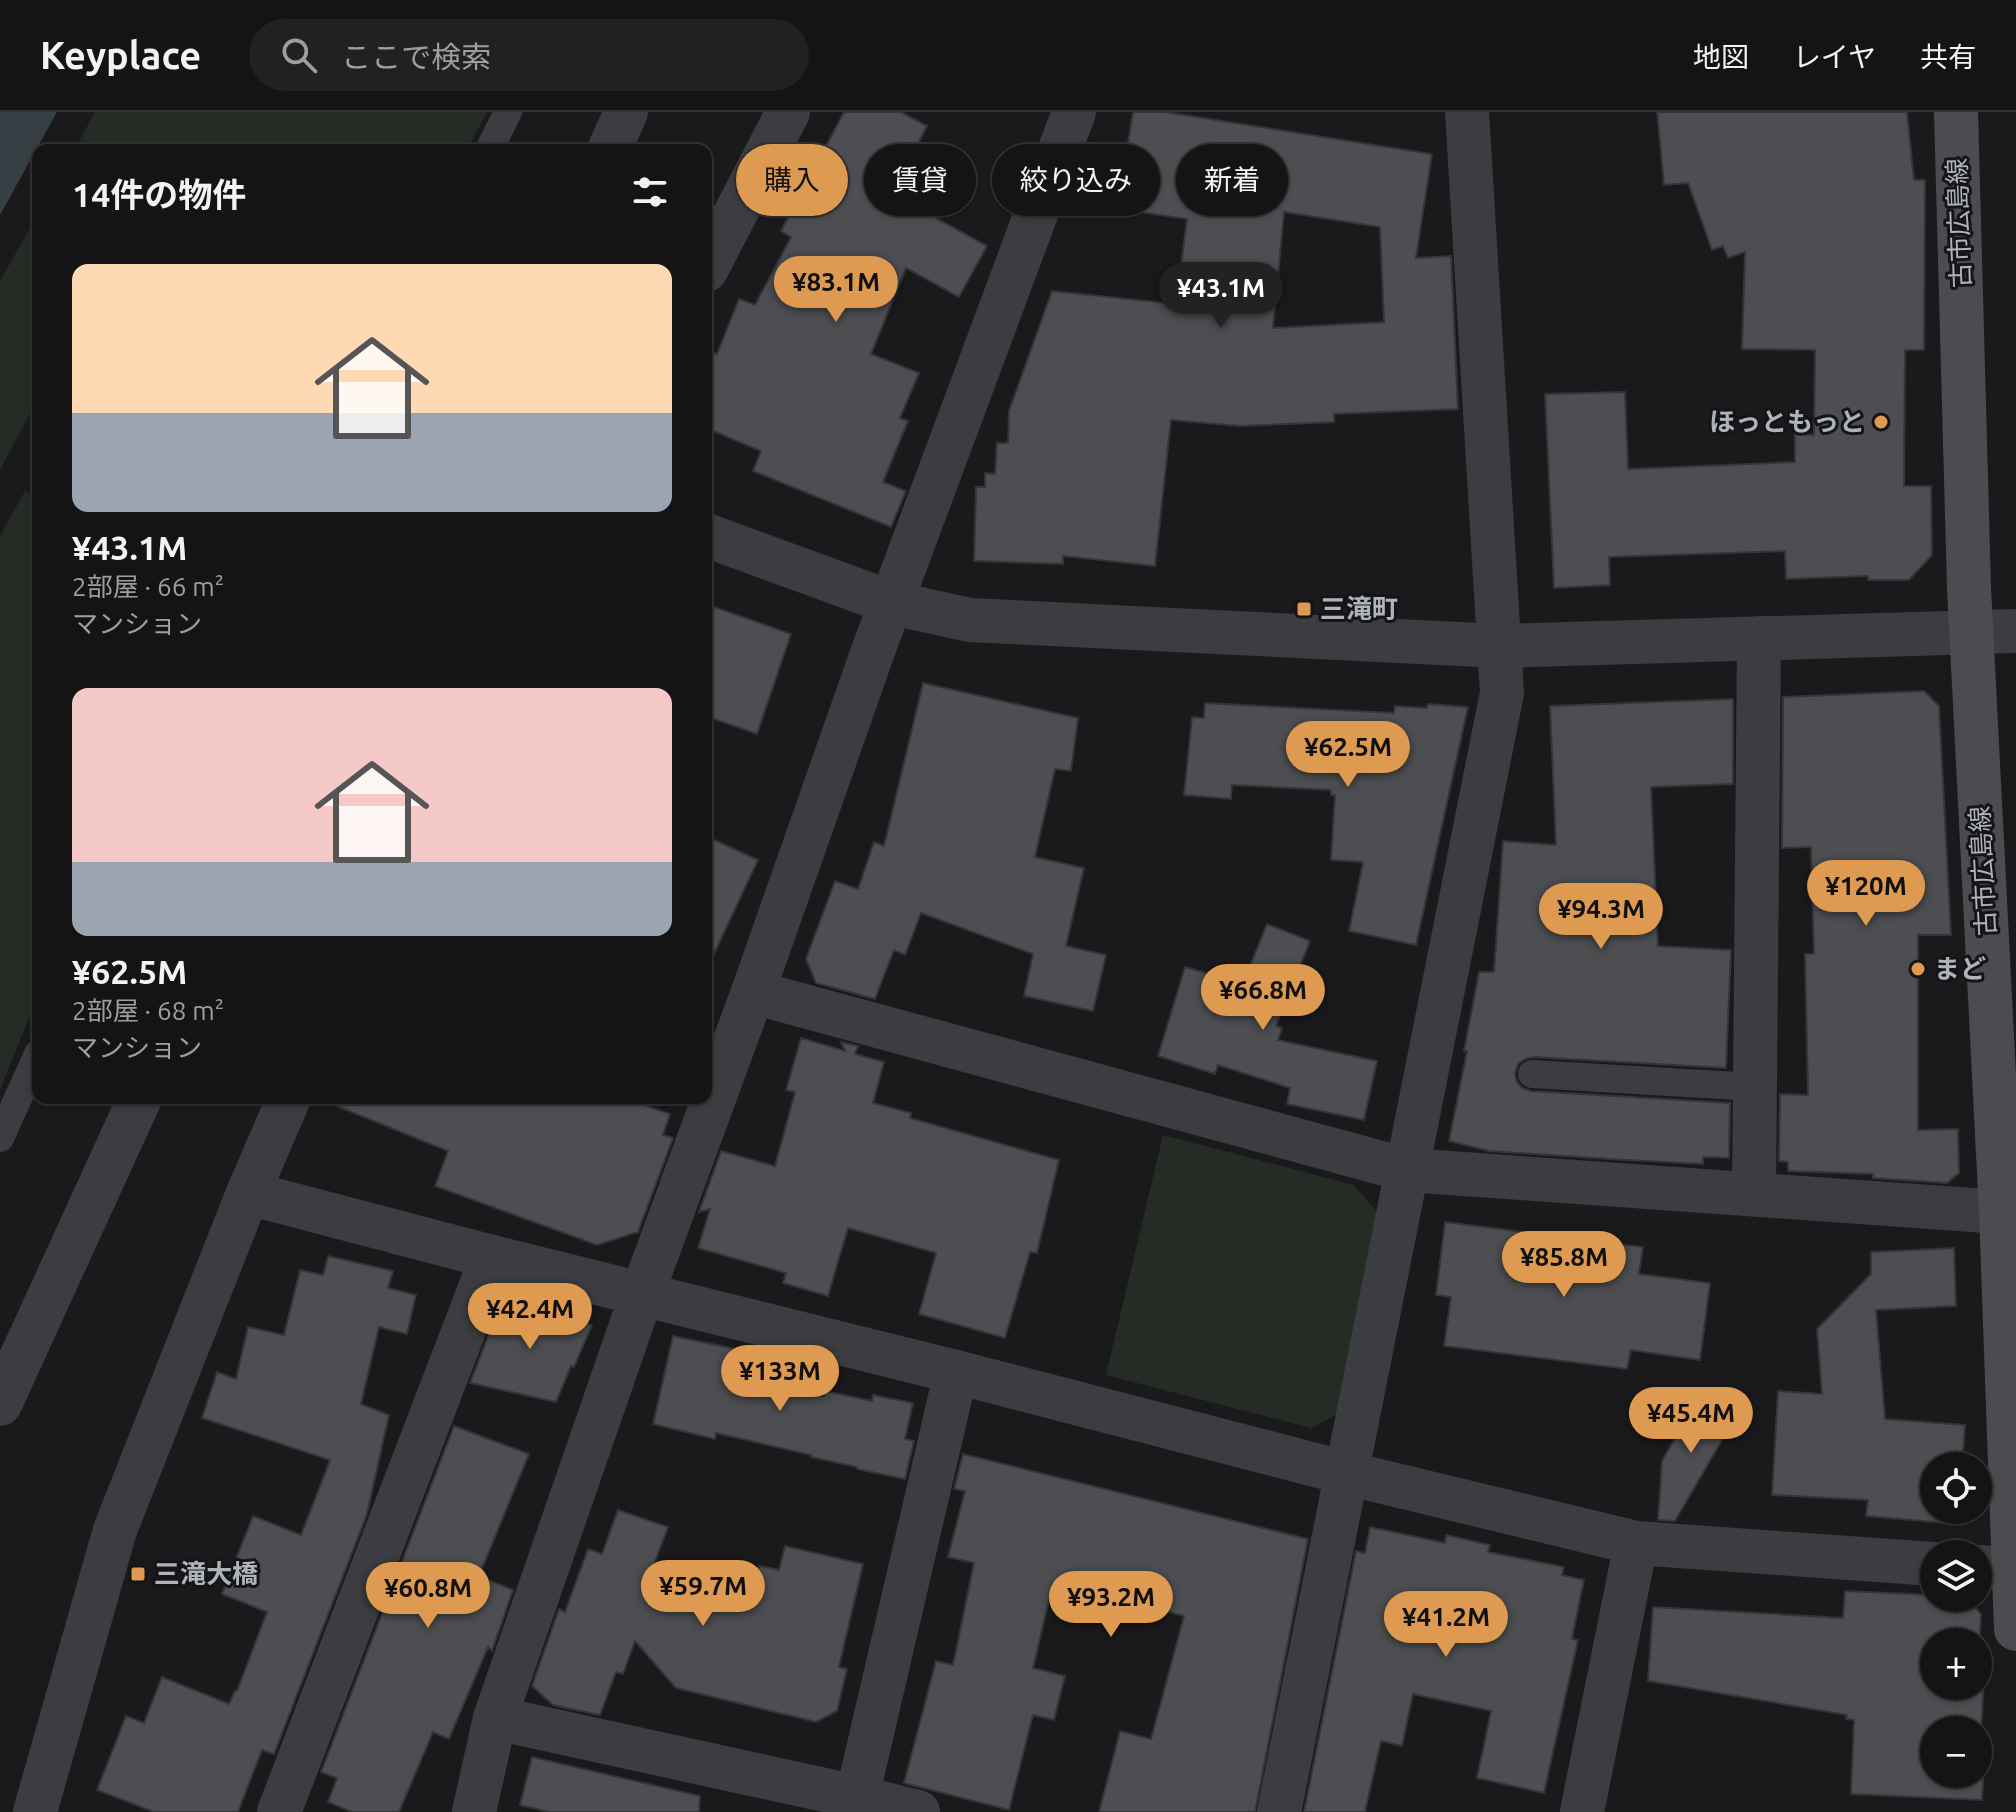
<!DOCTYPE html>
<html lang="ja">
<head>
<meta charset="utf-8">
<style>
  :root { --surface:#141415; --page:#212122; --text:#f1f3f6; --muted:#9d9ea0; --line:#333334; --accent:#de9a50 }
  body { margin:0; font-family:Ubuntu,"Noto Sans JP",sans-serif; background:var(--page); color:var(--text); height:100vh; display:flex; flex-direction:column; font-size:30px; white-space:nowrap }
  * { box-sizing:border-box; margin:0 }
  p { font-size:26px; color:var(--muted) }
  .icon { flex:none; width:44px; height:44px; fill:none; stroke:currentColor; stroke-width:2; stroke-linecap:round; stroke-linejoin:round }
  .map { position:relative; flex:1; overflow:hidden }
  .side { position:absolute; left:32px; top:32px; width:680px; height:960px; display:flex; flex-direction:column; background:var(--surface); border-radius:16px; box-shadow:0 2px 6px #0004,0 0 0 2px var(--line) }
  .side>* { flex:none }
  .guide { position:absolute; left:736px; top:32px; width:760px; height:72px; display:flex; gap:16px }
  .controls { position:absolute; left:1920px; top:1340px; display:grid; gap:16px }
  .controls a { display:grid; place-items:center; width:72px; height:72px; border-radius:50%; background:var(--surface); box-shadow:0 2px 6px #0004,0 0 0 2px var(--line); font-size:40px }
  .price { position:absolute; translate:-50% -68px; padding:0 18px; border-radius:28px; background:var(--accent); color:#111; font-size:26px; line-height:52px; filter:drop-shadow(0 2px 4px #0008) }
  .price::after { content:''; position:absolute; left:50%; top:48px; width:24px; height:18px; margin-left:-12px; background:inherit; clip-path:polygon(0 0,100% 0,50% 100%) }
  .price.selected { background:#222; color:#fff }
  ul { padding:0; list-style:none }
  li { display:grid; align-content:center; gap:16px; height:424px; padding:0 40px }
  li span { display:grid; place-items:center; height:248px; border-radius:16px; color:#555 }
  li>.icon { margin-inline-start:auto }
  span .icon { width:144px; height:144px; fill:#fffc; stroke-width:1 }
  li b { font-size:34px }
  h2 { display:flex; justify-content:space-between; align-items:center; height:96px; padding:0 40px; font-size:34px }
  .chip { padding:0 28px; border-radius:36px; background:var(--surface); box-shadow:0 2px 6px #0004,0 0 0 2px var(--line); font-size:28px; line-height:72px }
  .chip.selected { background:var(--accent); color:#111 }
  header { display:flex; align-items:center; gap:48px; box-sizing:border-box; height:112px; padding:0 40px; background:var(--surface); border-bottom:2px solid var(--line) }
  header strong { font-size:38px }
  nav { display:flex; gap:44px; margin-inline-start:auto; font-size:28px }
  .search { width:560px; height:72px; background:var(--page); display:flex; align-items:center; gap:20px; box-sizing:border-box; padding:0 28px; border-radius:44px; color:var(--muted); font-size:30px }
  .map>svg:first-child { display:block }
  .green { fill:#252c25 }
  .water { fill:#353f44 }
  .building { fill:#4c4e51; stroke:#343538; stroke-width:2; fill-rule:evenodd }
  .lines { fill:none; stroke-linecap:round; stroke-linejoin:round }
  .service { stroke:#3c3d41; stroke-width:28 }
  .minor { stroke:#3c3d41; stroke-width:44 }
  .tertiary { stroke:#3c3d41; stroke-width:44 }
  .secondary { stroke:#4a4c50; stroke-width:44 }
  .poi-dot { fill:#de9a50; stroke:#151517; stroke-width:3 }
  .labels { text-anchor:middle; stroke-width:6; stroke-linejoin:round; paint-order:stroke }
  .street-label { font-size:26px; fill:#aeb4ba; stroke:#151517 }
  .poi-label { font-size:26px; font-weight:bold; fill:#aeb4ba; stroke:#151517; text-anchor:start }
</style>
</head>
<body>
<header>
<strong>Keyplace</strong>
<div class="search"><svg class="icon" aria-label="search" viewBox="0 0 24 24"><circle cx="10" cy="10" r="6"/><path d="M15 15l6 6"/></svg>ここで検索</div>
<nav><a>地図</a><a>レイヤ</a><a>共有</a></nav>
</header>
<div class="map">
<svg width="2016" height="1700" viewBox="0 0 2016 1700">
  <rect width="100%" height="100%" fill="#1a1a1c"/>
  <g class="green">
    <polygon points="95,0 487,0 467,38 74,38"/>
    <polygon points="38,102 38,286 0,358 0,169"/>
    <polygon points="25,379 38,387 38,889 26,913 0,978 0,424"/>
    <polygon points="1163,1023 1354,1073 1378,1101 1338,1302 1311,1316 1106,1263"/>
  </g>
  <polygon class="water" points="0,0 57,0 0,103"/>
  <g class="building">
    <polygon points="844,0 901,0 927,14 892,82 987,134 959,185 906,156 871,242 919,261 900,306 908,309 883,370 906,379 891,415 753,359 761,339 706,316 706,238 717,242 739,187 755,193 791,125 781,119"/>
    <path d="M1133,0H1165L1432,42L1416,146L1451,144L1458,297L1334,302V310L1240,314L1171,308L1155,454L1063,444V452L974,449L976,375H985V361L995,362L997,331H1008L1009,299L1052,179L1176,192L1187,107L1099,94L1106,53L1124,56ZM1284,100L1380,115L1384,210L1273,216Z"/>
    <polygon points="1657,0 1907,0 1914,68 1925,68 1924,238 1905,238 1904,374 1931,374 1932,443 1909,468 1868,468 1868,464 1786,467 1785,439 1609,445 1610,473 1554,476 1545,282 1625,280 1628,357 1795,350 1795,322 1814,323 1815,238 1742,237 1745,140 1728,146 1723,134 1712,138 1688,71 1664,73"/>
    <polygon points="706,492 791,522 757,622 706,604"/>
    <polygon points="923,571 1078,606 1071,659 1055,657 1035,745 1084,756 1066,834 1106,843 1093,899 1024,884 1033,842 921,801 905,843 894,838 875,887 816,871 806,847 835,769 858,777 874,730 884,734"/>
    <polygon points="1924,579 1939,594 1951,823 1918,823 1918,1018 1958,1017 1959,1061 1947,1071 1873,1066 1873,1062 1788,1059 1788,1050 1779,1049 1780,982 1808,983 1805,842 1814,842 1811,735 1782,736 1783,585"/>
    <polygon points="1733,587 1733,672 1651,675 1658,834 1731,838 1726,956 1533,945 1525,947 1518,952 1515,962 1517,970 1522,976 1531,979 1730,991 1729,1046 1703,1045 1703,1052 1610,1047 1489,1039 1449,1029 1467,939 1464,939 1479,860 1494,860 1503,729 1556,733 1550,594"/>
    <polygon points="1205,591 1394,601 1395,594 1427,596 1428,592 1468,595 1416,833 1349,819 1363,750 1331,748 1335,683 1331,683 1331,678 1232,673 1231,687 1184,683 1192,605 1204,606"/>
    <polygon points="706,724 758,748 706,859"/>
    <polygon points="1267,812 1310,829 1276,914 1282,916 1278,928 1377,949 1364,1008 1287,992 1290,976 1218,953 1215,962 1158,944 1185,855 1243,871"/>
    <polygon points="801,926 845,939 841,930 858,934 855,942 884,950 873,991 911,1001 910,1006 1059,1048 1037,1141 1030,1140 1005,1226 919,1202 936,1141 848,1116 828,1184 783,1171 786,1161 698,1136 710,1097 699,1100 721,1039 775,1054 795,980 786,978"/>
    <polygon points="322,986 625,986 670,1002 663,1023 673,1026 638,1120 597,1133 435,1074 448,1039 322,988"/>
    <polygon points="1445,1110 1643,1135 1639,1162 1710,1171 1700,1248 1631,1238 1627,1257 1444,1234 1451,1185 1436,1183"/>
    <polygon points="1954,1136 1956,1194 1876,1198 1885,1307 1965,1313 1962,1354 1934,1354 1934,1398 1958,1398 1957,1412 1866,1404 1868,1388 1772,1383 1778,1279 1822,1282 1817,1217 1871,1162 1871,1140"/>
    <polygon points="328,1144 393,1159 388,1176 416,1183 407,1222 379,1215 361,1292 389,1303 367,1402 274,1642 262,1638 238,1700 154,1700 97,1678 126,1604 144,1611 162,1565 229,1592 235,1579 237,1579 267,1500 222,1482 253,1404 301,1423 330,1348 202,1306 217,1260 236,1267 248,1215 284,1223 300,1158 323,1163"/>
    <polygon points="516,1186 592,1213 574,1255 571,1254 556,1290 470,1271 501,1191 512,1196"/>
    <polygon points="673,1224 736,1237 730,1263 824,1284 825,1279 872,1289 873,1283 913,1291 905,1327 914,1329 905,1367 857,1357 857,1355 811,1345 811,1343 716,1321 715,1327 653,1312"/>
    <polygon points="1699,1283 1736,1304 1675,1409 1658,1408 1662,1349"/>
    <polygon points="454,1314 529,1342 479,1464 513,1478 492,1539 488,1535 449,1627 433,1620 399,1700 352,1700 328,1690 337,1666 321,1660"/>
    <polygon points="963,1342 1308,1427 1255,1700 1099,1700 1120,1619 1151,1627 1184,1504 1053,1471 1033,1556 1065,1564 1054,1608 1033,1603 1009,1698 904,1671 936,1549 953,1553 974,1451 948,1445 965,1379 954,1377"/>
    <polygon points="618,1398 668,1415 653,1455 753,1477 759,1454 779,1458 785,1434 863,1452 839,1555 847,1557 837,1599 816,1610 676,1576 635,1529 623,1562 616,1560 600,1603 553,1593 532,1574 559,1497 565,1500 588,1437 602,1442"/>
    <polygon points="1370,1415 1445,1431 1446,1423 1490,1433 1488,1440 1564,1455 1562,1463 1584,1468 1572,1527 1578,1528 1544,1681 1477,1666 1491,1599 1413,1582 1402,1634 1381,1629 1365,1700 1304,1700 1356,1439 1365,1441"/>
    <path d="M1845,1479L1934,1483V1486H1967L1981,1502L1978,1561V1530H1934V1574H1978V1566L1984,1567L1981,1621H1986L1982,1688L1851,1682L1854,1608L1846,1607L1847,1603L1648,1569L1653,1495L1843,1506ZM1934,1618H1978V1662H1934Z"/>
    <polygon points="532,1645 700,1684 699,1700 549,1700 520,1693"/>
  </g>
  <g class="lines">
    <g class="service">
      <polyline points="489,38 508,0"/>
      <polyline points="1532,962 1755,975"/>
      <polyline points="0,1026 38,942"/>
    </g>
    <g class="minor">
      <polyline points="753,880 1407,1058 2001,1100"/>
      <polyline points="248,1081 492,1145 956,1260 1346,1361 1636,1431 1934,1452"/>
      <polyline points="1754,1081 1759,526"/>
      <polyline points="1978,1455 2016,1457"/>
      <polyline points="495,1606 857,1685 918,1700"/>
      <polyline points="857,1685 956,1260"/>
      <polyline points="279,1700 492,1145"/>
      <polyline points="474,1700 495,1606 642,1182 753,880 873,539 1074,0"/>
      <polyline points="1279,1700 1502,581 1467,0"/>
      <polyline points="1582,1700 1636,1431"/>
    </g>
    <g class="tertiary">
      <polyline points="609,38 626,0"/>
      <polyline points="706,158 788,0"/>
      <polyline points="706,423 892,491 970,508 1500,534 2016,519"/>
      <polyline points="0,1292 140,986"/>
      <polyline points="35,1700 115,1418 248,1081 289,986"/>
    </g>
    <polyline class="secondary" points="1956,0 1969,476 2001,1100 2016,1517"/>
  </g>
  <g class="poi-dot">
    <circle cx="1881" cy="310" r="8"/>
    <rect x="1296" y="489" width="16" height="16" rx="4"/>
    <circle cx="1918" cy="857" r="8"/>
    <rect x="130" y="1454" width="16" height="16" rx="4"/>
  </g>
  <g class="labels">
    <g class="street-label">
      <text transform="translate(1959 111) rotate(-92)" y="9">古市広島線</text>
      <text transform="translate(1983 759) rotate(-93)" y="9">古市広島線</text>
    </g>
    <g class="poi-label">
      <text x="1865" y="319" text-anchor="end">ほっともっと</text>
      <text x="1320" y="506">三滝町</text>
      <text x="1934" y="866">まど</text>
      <text x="154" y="1471">三滝大橋</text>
    </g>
  </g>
</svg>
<div class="controls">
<a><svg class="icon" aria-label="locate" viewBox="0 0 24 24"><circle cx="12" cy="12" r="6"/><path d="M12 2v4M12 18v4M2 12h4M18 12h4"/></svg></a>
<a><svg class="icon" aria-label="layers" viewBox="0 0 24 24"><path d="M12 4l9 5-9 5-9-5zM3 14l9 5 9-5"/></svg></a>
<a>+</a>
<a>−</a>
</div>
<b class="price" style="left:836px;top:212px">¥83.1M</b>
<b class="price selected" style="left:1221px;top:218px">¥43.1M</b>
<b class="price" style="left:1348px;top:677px">¥62.5M</b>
<b class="price" style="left:1866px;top:816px">¥120M</b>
<b class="price" style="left:1601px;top:839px">¥94.3M</b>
<b class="price" style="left:1263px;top:920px">¥66.8M</b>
<b class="price" style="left:1564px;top:1187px">¥85.8M</b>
<b class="price" style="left:530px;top:1239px">¥42.4M</b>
<b class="price" style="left:780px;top:1301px">¥133M</b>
<b class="price" style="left:1691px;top:1343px">¥45.4M</b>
<b class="price" style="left:703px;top:1516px">¥59.7M</b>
<b class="price" style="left:428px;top:1518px">¥60.8M</b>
<b class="price" style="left:1111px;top:1527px">¥93.2M</b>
<b class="price" style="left:1446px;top:1547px">¥41.2M</b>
<div class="guide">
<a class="chip selected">購入</a>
<a class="chip">賃貸</a>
<a class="chip">絞り込み</a>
<a class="chip">新着</a>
</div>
<section class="side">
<h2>14件の物件<svg class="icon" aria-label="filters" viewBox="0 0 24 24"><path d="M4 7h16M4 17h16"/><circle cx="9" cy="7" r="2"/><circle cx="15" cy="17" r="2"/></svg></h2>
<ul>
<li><span style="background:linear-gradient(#ffd9b3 60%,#9aa5b1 0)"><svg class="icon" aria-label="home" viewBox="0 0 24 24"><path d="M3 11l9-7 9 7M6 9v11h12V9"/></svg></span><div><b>¥43.1M</b><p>2部屋 · 66 m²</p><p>マンション</p></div></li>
<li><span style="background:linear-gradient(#f6c9c9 70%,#9aa5b1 0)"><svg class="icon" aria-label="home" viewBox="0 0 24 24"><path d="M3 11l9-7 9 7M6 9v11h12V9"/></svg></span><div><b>¥62.5M</b><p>2部屋 · 68 m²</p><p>マンション</p></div></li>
</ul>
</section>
</div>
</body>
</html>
